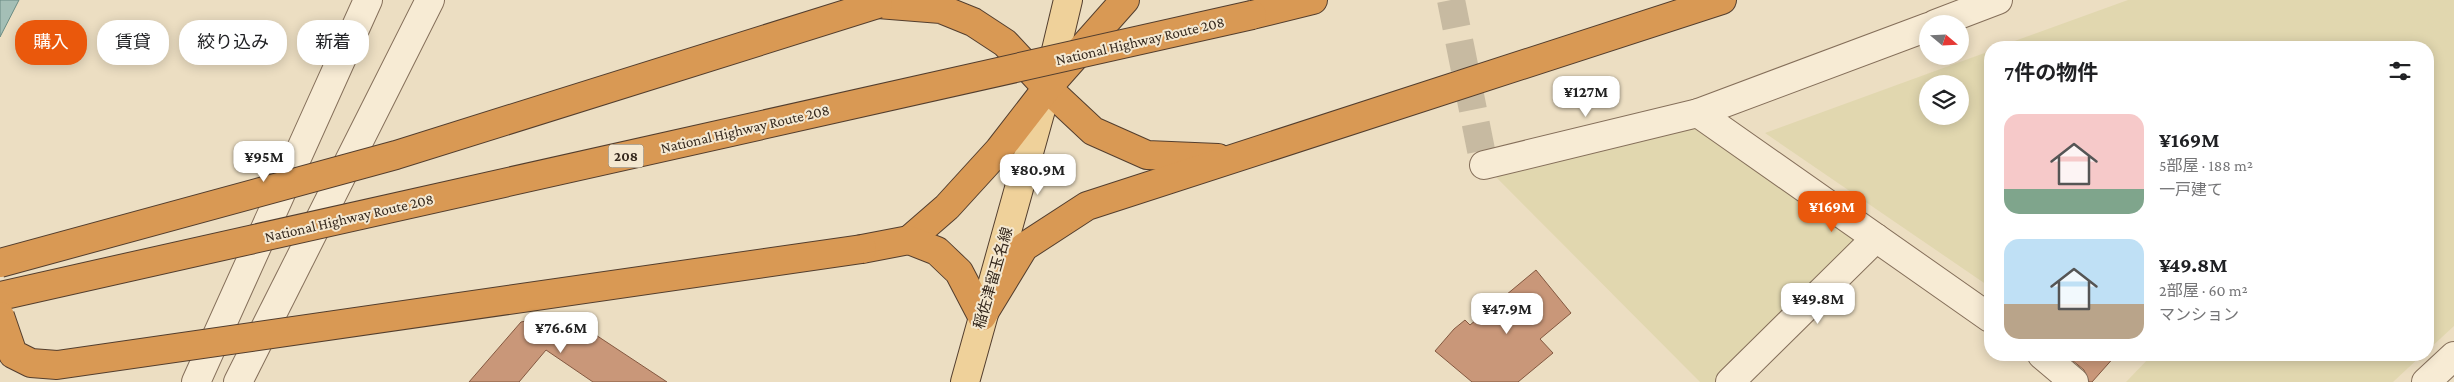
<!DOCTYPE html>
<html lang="ja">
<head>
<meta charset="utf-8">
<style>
  :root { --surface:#fff; --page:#f2f2f2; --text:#202124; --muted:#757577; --accent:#ea580c }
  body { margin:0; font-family:"Crimson Pro","Noto Sans JP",serif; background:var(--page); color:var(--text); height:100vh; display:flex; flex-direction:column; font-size:19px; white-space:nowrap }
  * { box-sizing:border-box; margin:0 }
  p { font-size:16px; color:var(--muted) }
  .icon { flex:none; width:28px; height:28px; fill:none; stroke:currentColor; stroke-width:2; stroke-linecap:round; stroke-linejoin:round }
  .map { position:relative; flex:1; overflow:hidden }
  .panel { position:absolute; left:1984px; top:41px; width:450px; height:320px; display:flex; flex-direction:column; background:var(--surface); border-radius:20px; box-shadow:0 2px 12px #0003 }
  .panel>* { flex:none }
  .banner { position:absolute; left:15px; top:20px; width:475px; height:45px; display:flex; gap:10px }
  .needle { width:32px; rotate:109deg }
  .buttons { position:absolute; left:1919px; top:15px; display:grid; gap:10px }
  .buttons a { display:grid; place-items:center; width:50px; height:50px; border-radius:50%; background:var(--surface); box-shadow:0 2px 12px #0003; font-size:25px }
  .price { position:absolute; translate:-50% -42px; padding:0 11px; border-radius:10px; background:#fff; color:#222; font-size:16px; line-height:32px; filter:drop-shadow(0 1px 2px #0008) }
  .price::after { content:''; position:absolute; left:50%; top:30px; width:15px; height:11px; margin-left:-8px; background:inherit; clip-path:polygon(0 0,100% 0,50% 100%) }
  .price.selected { background:var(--accent); color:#fff }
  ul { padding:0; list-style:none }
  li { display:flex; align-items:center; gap:15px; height:125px; padding:0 20px }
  li span { display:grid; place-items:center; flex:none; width:140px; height:100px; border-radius:15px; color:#555 }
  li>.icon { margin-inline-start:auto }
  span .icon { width:60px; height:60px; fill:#fffc; stroke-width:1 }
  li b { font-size:21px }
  h2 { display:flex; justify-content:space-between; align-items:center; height:60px; padding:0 20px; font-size:21px }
  .chip { padding:0 18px; border-radius:20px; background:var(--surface); box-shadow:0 2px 12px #0003; font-size:18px; line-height:45px }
  .chip.selected { background:var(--accent); color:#fff }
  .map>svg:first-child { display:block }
  .farmland { fill:#e1d7af; fill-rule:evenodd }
  .water { fill:#a4bfb6; stroke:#6b8c83 }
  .building { fill:#c99779; stroke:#835840 }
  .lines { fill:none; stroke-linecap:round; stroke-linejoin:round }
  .minor-tunnel { stroke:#c7baa1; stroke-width:28; stroke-dasharray:28 14; stroke-linecap:butt }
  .minor-casing { stroke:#856f5a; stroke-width:30 }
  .major-casing { stroke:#533e2e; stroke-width:30 }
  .highway-casing { stroke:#533e2e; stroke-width:30 }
  .minor { stroke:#f7ebd4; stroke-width:28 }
  .major { stroke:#efd19a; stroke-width:28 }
  .highway { stroke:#d99954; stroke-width:28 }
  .highway-bridge-casing { stroke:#533e2e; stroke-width:30; stroke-linecap:butt }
  .highway-bridge { stroke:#d99954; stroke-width:28 }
  .labels { text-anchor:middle; stroke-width:4; stroke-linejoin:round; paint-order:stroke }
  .shield { fill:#f4e8d1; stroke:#6e6253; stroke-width:1 }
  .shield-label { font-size:14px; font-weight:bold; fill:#35281d }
  .street-label { font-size:15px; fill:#35281d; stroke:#f4e8d1 }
</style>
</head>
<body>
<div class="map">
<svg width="2454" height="382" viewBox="0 0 2454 382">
  <rect width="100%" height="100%" fill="#ecdec2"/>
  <g class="farmland">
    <polygon points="2128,0 2454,0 2454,326 2428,350 2428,48 1998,47"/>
    <path d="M1990,51V287L1765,133ZM1928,84H1960V116H1928Z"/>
    <polygon points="1698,113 1876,238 1730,382 1700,382 1484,165"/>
    <polygon points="2152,355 2422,355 2393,382 2126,382"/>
  </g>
  <polygon class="water" points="0,0 19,0 0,37"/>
  <g class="building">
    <polygon points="1536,270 1571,313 1540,339 1553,353 1518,382 1472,382 1435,351 1454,329 1465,320 1470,325"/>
    <polygon points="564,314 667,382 593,382 546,350 519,382 469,382 521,322"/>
    <polygon points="2066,355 2116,355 2092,382 2089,382 2084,370"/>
  </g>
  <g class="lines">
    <polyline class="minor-tunnel" points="1451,0 1484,165"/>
    <g class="minor-casing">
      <g id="minor">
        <polyline points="1935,24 1998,0"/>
        <polyline points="1698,113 1990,318"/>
        <polyline points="1484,165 1698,113 1928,27"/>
        <polyline points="2042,355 2074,382"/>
        <polyline points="196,382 368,0"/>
        <polyline points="238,382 430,0"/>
        <polyline points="1730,382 1876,238"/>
        <polyline points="2426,382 2454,356"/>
      </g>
    </g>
    <g class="major-casing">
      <polyline id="major" points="965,382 1047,88 1068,0"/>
    </g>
    <g class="highway-casing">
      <g id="highway">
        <polyline points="878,4 941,9 973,22 1005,43 1047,88 1093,131 1147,155 1218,158"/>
        <polyline points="1252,15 1313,0"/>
        <polyline points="909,240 947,207 999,150 1047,88 1125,0"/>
        <polyline points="862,249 909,240 937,251 959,272 982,316"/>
        <polyline points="982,316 1024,247 1087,206 1722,0"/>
      </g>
    </g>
    <use href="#minor" class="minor"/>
    <use href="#major" class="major"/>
    <use href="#highway" class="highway"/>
    <g class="highway-bridge-casing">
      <g id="highway-bridge">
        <polyline points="0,263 396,155 878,4"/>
        <polyline points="0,296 1252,15"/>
        <polyline points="0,316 13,354 31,363 57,365 862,249"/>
      </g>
    </g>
    <use href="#highway-bridge" class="highway-bridge"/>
  </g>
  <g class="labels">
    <rect class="shield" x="608.5" y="144.5" width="35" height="23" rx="4"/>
    <g class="shield-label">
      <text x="626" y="161">208</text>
    </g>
    <g class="street-label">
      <text transform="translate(1140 41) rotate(-13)" y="5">National Highway Route 208</text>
      <text transform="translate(745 129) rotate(-13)" y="5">National Highway Route 208</text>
      <text transform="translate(349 218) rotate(-13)" y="5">National Highway Route 208</text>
      <text transform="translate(993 278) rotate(-74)" y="5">稲佐津留玉名線</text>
    </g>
  </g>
</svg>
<div class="buttons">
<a><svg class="needle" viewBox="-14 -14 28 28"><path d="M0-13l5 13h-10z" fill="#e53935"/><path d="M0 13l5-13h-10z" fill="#757577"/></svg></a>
<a><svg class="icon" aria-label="layers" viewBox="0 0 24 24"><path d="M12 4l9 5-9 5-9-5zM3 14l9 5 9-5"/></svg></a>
</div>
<b class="price" style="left:1586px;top:118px">¥127M</b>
<b class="price" style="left:264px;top:183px">¥95M</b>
<b class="price" style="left:1038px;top:196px">¥80.9M</b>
<b class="price selected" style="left:1832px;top:233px">¥169M</b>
<b class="price" style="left:1818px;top:325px">¥49.8M</b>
<b class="price" style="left:1507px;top:335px">¥47.9M</b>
<b class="price" style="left:561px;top:354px">¥76.6M</b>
<div class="banner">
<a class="chip selected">購入</a>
<a class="chip">賃貸</a>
<a class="chip">絞り込み</a>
<a class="chip">新着</a>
</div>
<section class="panel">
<h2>7件の物件<svg class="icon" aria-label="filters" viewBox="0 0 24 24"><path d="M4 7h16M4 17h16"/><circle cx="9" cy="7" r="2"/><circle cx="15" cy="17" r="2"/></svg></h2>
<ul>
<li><span style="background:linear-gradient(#f6c9c9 75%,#7fa58c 0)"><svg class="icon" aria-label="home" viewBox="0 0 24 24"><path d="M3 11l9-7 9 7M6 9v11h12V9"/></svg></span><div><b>¥169M</b><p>5部屋 · 188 m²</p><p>一戸建て</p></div></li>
<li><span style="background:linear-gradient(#bfe0f5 65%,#b9a48a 0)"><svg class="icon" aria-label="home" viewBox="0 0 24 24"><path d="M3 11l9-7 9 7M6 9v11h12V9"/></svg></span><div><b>¥49.8M</b><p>2部屋 · 60 m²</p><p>マンション</p></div></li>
</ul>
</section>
</div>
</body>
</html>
